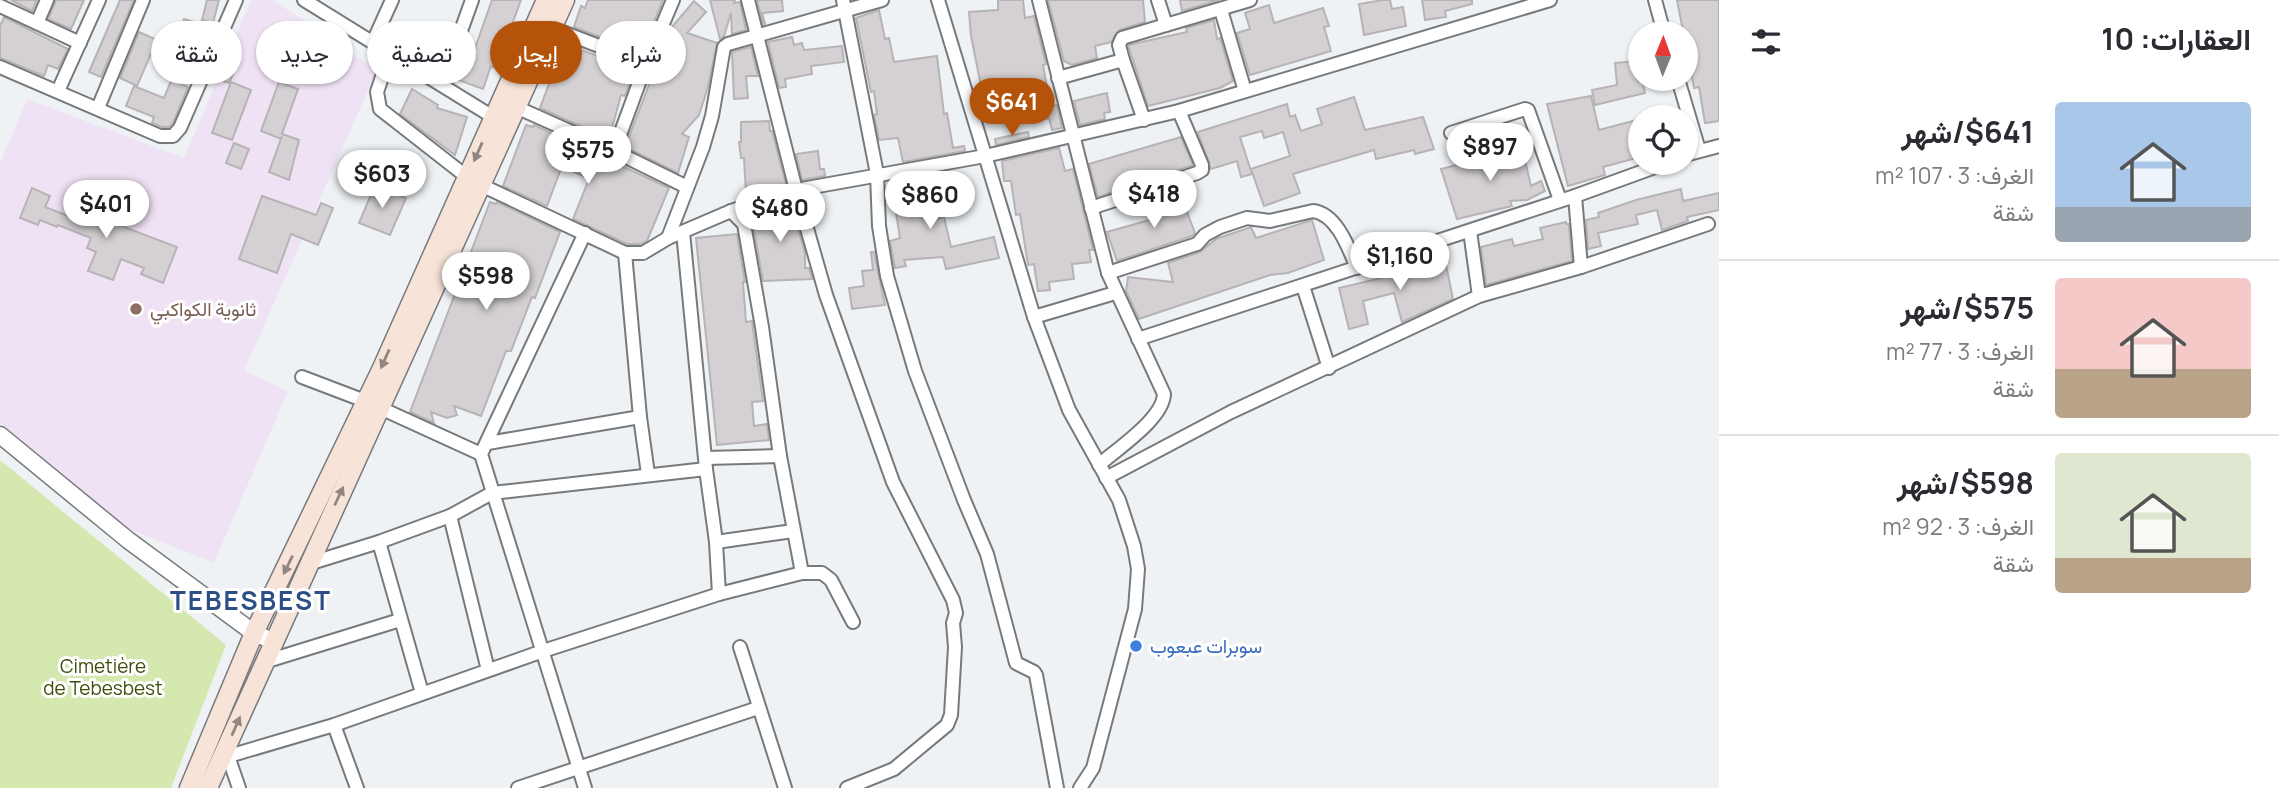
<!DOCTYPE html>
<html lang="ar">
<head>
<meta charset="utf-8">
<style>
  :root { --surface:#fff; --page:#f7f7f7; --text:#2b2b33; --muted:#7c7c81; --line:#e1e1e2; --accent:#b45309 }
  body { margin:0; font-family:Manrope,Vazirmatn,sans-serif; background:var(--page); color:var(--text); direction:rtl; height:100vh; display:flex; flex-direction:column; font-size:26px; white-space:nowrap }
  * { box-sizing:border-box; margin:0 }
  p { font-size:23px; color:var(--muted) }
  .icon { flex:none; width:38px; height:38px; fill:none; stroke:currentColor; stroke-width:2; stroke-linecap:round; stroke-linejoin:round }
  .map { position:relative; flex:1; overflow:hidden; direction:ltr }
  .drawer { display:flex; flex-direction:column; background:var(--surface); width:560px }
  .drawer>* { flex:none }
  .hud { position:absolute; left:21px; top:21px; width:665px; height:63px; direction:rtl; display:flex; gap:14px }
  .needle { width:46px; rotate:1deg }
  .fabs { position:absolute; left:1628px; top:21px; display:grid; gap:14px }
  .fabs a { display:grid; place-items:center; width:70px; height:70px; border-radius:50%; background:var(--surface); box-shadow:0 2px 5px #0004; font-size:35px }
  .price { position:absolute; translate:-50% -60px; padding:0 16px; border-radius:24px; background:#fff; color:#222; font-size:23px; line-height:46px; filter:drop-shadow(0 2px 4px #0008) }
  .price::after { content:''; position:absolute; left:50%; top:42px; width:21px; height:16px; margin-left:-10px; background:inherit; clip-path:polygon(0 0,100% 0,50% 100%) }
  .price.on { background:var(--accent); color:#fff }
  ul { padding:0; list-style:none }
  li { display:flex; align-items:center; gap:21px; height:175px; padding:0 28px }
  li+li { border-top:2px solid var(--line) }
  li span { display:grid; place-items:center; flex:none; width:196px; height:140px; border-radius:7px; color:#555 }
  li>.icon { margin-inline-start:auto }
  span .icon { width:84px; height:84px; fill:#fffc; stroke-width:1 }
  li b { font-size:30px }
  h2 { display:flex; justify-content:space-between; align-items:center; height:84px; padding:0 28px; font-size:30px }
  .tag { padding:0 24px; border-radius:32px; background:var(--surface); box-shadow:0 2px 5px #0004; font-size:24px; line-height:63px }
  .tag.on { background:var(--accent); color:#fff }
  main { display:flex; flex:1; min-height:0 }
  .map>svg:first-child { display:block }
  .education { fill:#f0e2f5 }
  .green { fill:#d5e8b0 }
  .building { fill:#d4d0d3; stroke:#b7b3b5; stroke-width:2 }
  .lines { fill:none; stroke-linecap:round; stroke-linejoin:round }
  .minor-casing { stroke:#777a7d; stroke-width:16 }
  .tertiary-casing { stroke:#777a7d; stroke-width:19 }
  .secondary-casing { stroke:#777a7d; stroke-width:21 }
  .minor { stroke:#fff; stroke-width:12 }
  .tertiary { stroke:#fff; stroke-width:16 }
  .secondary { stroke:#f7e3d8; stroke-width:18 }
  .oneway { fill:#918681 }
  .education-dot { fill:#8d6e63; stroke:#fff; stroke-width:2.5 }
  .shop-dot { fill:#3f7fe0; stroke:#fff; stroke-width:2.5 }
  .labels { text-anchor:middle; stroke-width:6; stroke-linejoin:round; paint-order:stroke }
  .education-label { font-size:19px; fill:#785e54; stroke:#fff; text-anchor:start }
  .shop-label { font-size:19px; fill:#366cbe; stroke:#fff; text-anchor:start }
  .park-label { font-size:19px; fill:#3d4d0b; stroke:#fff }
  .district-label { font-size:26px; font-weight:bold; letter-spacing:2px; fill:#2c5086; stroke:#fff }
</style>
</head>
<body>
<main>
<section class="drawer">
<h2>العقارات: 10<svg class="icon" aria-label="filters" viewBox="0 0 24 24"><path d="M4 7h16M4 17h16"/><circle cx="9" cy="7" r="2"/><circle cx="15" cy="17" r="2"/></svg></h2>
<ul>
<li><span style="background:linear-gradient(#a9c7e8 75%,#9aa5b1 0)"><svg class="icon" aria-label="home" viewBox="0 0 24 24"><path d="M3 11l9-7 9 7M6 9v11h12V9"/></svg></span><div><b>$641/شهر</b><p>الغرف: 3 · 107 m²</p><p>شقة</p></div></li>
<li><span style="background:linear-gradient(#f6c9c9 65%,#b9a48a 0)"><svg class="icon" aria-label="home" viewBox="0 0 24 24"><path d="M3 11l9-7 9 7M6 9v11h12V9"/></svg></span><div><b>$575/شهر</b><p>الغرف: 3 · 77 m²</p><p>شقة</p></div></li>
<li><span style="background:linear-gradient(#dfe7d0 75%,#b9a48a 0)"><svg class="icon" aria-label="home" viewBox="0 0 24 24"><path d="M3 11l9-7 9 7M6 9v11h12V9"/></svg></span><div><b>$598/شهر</b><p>الغرف: 3 · 92 m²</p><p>شقة</p></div></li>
</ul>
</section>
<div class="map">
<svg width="1719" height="788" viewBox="0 0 1719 788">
  <rect width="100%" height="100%" fill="#eef2f5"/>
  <polygon class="education" points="251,0 273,0 377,70 244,371 288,391 214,563 120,525 0,423 0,163 27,99 184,158"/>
  <polygon class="green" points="0,460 226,645 171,788 0,788"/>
  <g class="building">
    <polygon points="11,0 37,0 32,11"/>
    <polygon points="56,0 84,0 71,29 48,19"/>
    <polygon points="120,0 134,0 101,77 89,72"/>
    <polygon points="207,0 219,0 213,23 202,20"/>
    <polygon points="492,0 521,0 496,68 491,66 483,89 453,78 465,44 475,48"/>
    <polygon points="588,0 663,0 641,53 574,27 581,6 585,8"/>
    <polygon points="710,0 735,0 734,3 740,2 746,30 732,34 731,13 724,36 720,39"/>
    <polygon points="757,0 782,0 783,11 762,13 765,24 763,25"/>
    <polygon points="998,0 1023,0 1025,18 1034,16 1046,64 1043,65 1047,87 1031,90 1036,110 1057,105 1062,128 1052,130 1049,118 1027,123 1022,103 986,111 971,36 969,12 998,10"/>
    <polygon points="1048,0 1143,0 1145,22 1119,30 1111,42 1095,46 1097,58 1072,65 1064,61"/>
    <polygon points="1180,0 1219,0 1182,11"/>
    <polygon points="1383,0 1390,0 1392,9 1403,7 1406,26 1364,35 1359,4"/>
    <polygon points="1422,0 1472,0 1472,4 1445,11 1446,17 1425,20"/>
    <polygon points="1677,0 1719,0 1719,121 1705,123 1699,87 1694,88"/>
    <polygon points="694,1 706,12 687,33 717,43 708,87 699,115 682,134 689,137 678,173 625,147 671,28"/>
    <polygon points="1269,5 1274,23 1323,8 1329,26 1324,27 1331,51 1250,75 1237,33 1250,29 1245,13"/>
    <polygon points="879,10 885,39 889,38 894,62 937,56 944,114 947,113 953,148 964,146 965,151 903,162 898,138 879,140 874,115 877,114 874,91 871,92 856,18"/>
    <polygon points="4,17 68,49 58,69 48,65 44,76 0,58 0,26"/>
    <polygon points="184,19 207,26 198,49 194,48 181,84 188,87 173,123 169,127 162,127 152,123 154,117 126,106 134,86 164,98 174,74 166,71"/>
    <polygon points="1214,20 1217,39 1220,38 1233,81 1220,88 1148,106 1128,45 1187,32 1186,28"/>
    <polygon points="139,32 157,40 137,86 120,78"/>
    <polygon points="792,37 794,45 802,43 804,50 842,46 844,62 811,66 812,74 785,79 786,87 779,88 768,42"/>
    <polygon points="564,44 635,69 625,96 621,95 609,139 540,108"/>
    <polygon points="751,47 758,76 746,76 748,98 734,99 732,52"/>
    <polygon points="1636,61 1638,81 1642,80 1645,93 1595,105 1592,90 1617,85 1615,63"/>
    <polygon points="218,69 233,74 229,83 215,78"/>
    <polygon points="231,82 251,90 232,140 212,133"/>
    <polygon points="279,82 298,89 282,134 299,140 289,180 269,172 282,136 281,139 261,131"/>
    <polygon points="412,89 438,105 437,108 467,117 455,155 400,114"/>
    <polygon points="1107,93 1110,112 1104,113 1105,119 1080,125 1074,101"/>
    <polygon points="1591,96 1599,130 1640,119 1640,157 1603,167 1605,175 1568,186 1547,104"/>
    <polygon points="1354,97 1365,130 1423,117 1434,149 1415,154 1414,150 1376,159 1374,150 1293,174 1300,193 1264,206 1251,169 1290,156 1283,132 1264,138 1262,131 1240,137 1252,174 1241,177 1237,161 1211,169 1198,132 1287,104 1290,117 1295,115 1301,131 1322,124 1317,109"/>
    <polygon points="769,121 770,131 772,131 786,184 749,196 749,194 746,194 744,158 741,158 739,142 741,142 741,122"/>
    <polygon points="526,125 533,127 534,125 669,188 647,241 641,244 627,244 573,219 589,179 562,166 547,206 503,186"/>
    <polygon points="1028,132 1029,137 996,145 995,139"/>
    <polygon points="1181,137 1193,165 1098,197 1089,164"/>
    <polygon points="234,143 249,149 241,169 226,163"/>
    <polygon points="1521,144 1531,186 1541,181 1545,191 1527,200 1510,201 1512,206 1457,219 1441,169 1501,154 1500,149"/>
    <polygon points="1059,148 1065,171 1073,169 1093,250 1089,250 1091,262 1072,264 1074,279 1049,282 1050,290 1038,291 1034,264 1028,265 1020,214 1016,215 1011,181 1004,181 1002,161"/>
    <polygon points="818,151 820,169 824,169 825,176 802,180 796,154"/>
    <polygon points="930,175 931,185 919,187 923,209 934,207 936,219 944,217 951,247 994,237 999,258 946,269 943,257 904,260 906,266 895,268 890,241 900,238 891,182"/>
    <polygon points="375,185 406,198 390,235 359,223"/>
    <polygon points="32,188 50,196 45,207 68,216 71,207 177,247 163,283 141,274 144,268 121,259 113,280 88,271 96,252 87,248 91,238 58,225 57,227 40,220 38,225 20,218"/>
    <polygon points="1178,188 1195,233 1192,236 1117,261 1107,232 1153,219 1150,211 1172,204 1168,192"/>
    <polygon points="1681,189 1683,201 1719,193 1719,210 1687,217 1688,221 1662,230 1657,210 1636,215 1638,224 1598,233 1601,246 1588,249 1586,220 1599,217 1598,213 1636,200"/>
    <polygon points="262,196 316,215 321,203 333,208 318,245 291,234 277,273 239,259"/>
    <polygon points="790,201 805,253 805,268 809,268 812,279 763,281 751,214"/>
    <polygon points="490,202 496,204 497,202 560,232 535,298 532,297 511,351 506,351 481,416 454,406 457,415 447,418 431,412 434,423 410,412"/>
    <polygon points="1312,220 1324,260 1288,273 1270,275 1139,319 1126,291 1128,277 1173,282 1168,263 1200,252 1216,239 1251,227 1256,238"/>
    <polygon points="1566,222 1566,224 1569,224 1572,261 1486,285 1481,247 1512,239 1514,246 1543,239 1540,228"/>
    <polygon points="737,234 745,282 743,282 746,322 752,321 763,401 752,402 754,426 767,424 769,440 717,445 696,238"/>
    <polygon points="871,252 874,252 885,305 852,309 849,288 864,286 862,271 873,270"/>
    <polygon points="1445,260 1453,299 1402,322 1394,293 1363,301 1368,324 1349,329 1339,288 1390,276 1390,273"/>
  </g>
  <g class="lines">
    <g class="minor-casing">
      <g id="minor">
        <polyline points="304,0 493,117"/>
        <polyline points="748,0 796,190 826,295 893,482 953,600 956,613 953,623 955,647 951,715 947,725 894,769 847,788"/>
        <polyline points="843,0 877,174 879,226 887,276 915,371 964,500 987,554 1016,663 1034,672 1036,675 1057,788"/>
        <polyline points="938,0 1034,317 1069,410 1119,500 1134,546 1138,569 1135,609 1093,768 1080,788"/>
        <path d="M1039,0L1108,273L1164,394C1163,419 1118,448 1099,465"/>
        <polyline points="1158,0 1166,25"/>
        <polyline points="1655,0 1664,33"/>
        <polyline points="0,6 80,43"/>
        <polyline points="1221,10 1245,91"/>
        <polyline points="37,23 47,0"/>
        <polyline points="552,28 646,64"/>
        <polyline points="373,42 392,0"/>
        <polyline points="390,53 377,92 380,109 467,177 481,185 625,253 643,253 668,238 731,211 796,190 985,156 1179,111 1550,0"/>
        <polyline points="1123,60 1119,45 1122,38 1250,0"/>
        <polyline points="0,67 160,136 173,136 180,128 236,0"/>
        <polyline points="1058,78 1123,60 1144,120"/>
        <polyline points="1678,79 1699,150"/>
        <polyline points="442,84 472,0"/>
        <polyline points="58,91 99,0"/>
        <polyline points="516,107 614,151 687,187"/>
        <polyline points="98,108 143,0"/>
        <polyline points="1451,133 1525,109 1528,110 1560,200"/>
        <polyline points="614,151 646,64 673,0"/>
        <polyline points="1685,155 1719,146"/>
        <polyline points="1575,196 1581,267"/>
        <polyline points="1091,208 1197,173 1202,170 1202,165 1179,111"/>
        <polyline points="731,211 744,224 762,327 780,456 802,573"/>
        <polyline points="1470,231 1479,296"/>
        <polyline points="683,232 706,469 716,542 719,594"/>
        <polyline points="585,233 481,454 585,788"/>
        <polyline points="668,238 703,147 712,116 724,47 728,44 882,0"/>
        <polyline points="625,253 640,417 648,474"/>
        <path d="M1108,273L1197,244L1205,235L1220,227L1247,218L1270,221L1313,211C1337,214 1349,249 1357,268"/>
        <polyline points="1303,286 1329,368"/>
        <polyline points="1034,317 1115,293"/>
        <polyline points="1138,339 1575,196 1666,163"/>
        <polyline points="302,377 365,401 481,454"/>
        <polyline points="488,443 640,417"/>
        <polyline points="706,458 780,456"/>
        <polyline points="1106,478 1231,412 1479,296 1581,267 1708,224"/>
        <polyline points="450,516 488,670"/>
        <polyline points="379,542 422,693"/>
        <polyline points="716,542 793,531"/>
        <polyline points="308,564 379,542 450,516 492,493 706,469"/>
        <polyline points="740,647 785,788"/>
        <polyline points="264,662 400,620"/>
        <polyline points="334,725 357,788"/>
        <polyline points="228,756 239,788"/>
        <polyline points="222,758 334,725 543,651 719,594 802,573 822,573 831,580 853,622"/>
        <polyline points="518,788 758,708"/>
      </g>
    </g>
    <g class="tertiary-casing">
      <polyline id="tertiary" points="0,435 128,540 254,633 273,641"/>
    </g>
    <g class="secondary-casing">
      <g id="secondary">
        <polyline points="189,788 254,633 382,368 546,0"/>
        <polyline points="208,788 565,0"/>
      </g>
    </g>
    <use href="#minor" class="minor"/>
    <use href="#tertiary" class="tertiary"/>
    <use href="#secondary" class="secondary"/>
  </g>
  <defs><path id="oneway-solid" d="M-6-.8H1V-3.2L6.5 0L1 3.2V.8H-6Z" transform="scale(1.75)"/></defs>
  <g class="oneway">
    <use href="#oneway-solid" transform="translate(478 152) rotate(114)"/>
    <use href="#oneway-solid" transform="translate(385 359) rotate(114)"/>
    <use href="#oneway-solid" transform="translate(339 496) rotate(-65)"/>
    <use href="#oneway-solid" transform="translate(288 565) rotate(116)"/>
    <use href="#oneway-solid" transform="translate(236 726) rotate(-66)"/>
  </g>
  <circle class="education-dot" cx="136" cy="309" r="7"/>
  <circle class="shop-dot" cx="1136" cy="646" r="7"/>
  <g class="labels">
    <g class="education-label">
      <text x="150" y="316">ثانوية الكواكبي</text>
    </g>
    <g class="shop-label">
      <text x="1150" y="653">سوبرات عبعوب</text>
    </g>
    <g class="park-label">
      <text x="103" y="673">Cimetière<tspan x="103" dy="22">de Tebesbest</tspan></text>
    </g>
    <g class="district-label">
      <text x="251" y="610">TEBESBEST</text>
    </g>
  </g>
</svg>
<div class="fabs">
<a><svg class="needle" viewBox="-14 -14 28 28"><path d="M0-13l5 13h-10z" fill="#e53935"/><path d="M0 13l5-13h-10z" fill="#7c7c81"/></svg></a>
<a><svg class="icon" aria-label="locate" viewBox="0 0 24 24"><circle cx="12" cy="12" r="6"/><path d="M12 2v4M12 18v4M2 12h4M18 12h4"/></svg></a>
</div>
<b class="price on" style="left:1012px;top:138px">$641</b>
<b class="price" style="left:1490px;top:183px">$897</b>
<b class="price" style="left:588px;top:186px">$575</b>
<b class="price" style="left:382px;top:210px">$603</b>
<b class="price" style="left:1154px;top:230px">$418</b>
<b class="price" style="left:930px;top:231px">$860</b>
<b class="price" style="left:106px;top:240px">$401</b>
<b class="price" style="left:780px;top:244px">$480</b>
<b class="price" style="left:1400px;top:292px">$1,160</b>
<b class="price" style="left:486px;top:312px">$598</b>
<div class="hud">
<a class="tag">شراء</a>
<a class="tag on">إيجار</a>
<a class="tag">تصفية</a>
<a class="tag">جديد</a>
<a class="tag">شقة</a>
</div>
</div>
</main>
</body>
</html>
